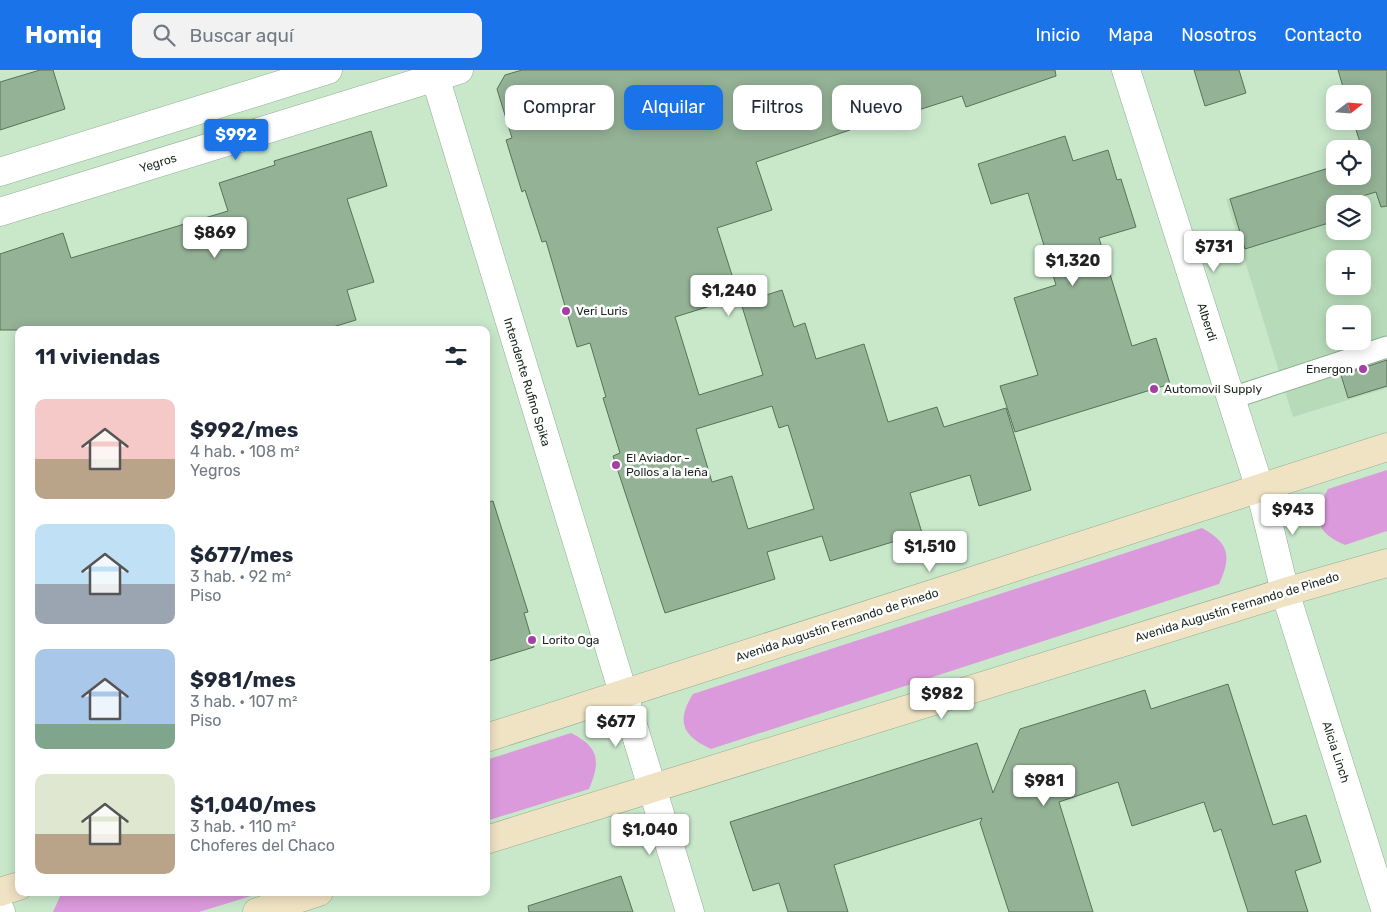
<!DOCTYPE html>
<html lang="es">
<head>
<meta charset="utf-8">
<style>
  :root { --surface:#fff; --page:#f2f2f3; --text:#1f2937; --muted:#747a83; --accent:#1a73e8 }
  body { margin:0; font-family:Rubik,sans-serif; background:var(--page); color:var(--text); height:100vh; display:flex; flex-direction:column; font-size:19px; white-space:nowrap }
  * { box-sizing:border-box; margin:0 }
  p { font-size:16px; color:var(--muted) }
  .icon { flex:none; width:28px; height:28px; fill:none; stroke:currentColor; stroke-width:2; stroke-linecap:round; stroke-linejoin:round }
  .map { position:relative; flex:1; overflow:hidden }
  .side { position:absolute; left:15px; top:256px; width:475px; height:570px; display:flex; flex-direction:column; background:var(--surface); border-radius:10px; box-shadow:0 2px 12px #0003 }
  .side>* { flex:none }
  .banner { position:absolute; left:505px; top:15px; width:475px; height:45px; display:flex; gap:10px }
  .needle { width:32px; rotate:73deg }
  .fabs { position:absolute; left:1326px; top:15px; display:grid; gap:10px }
  .fabs a { display:grid; place-items:center; width:45px; height:45px; border-radius:10px; background:var(--surface); box-shadow:0 2px 12px #0003; font-size:25px }
  .price { position:absolute; translate:-50% -42px; padding:0 11px; border-radius:5px; background:#fff; color:#222; font-size:16px; line-height:32px; filter:drop-shadow(0 1px 2px #0008) }
  .price::after { content:''; position:absolute; left:50%; top:30px; width:15px; height:11px; margin-left:-8px; background:inherit; clip-path:polygon(0 0,100% 0,50% 100%) }
  .price.current { background:var(--accent); color:#fff }
  ul { padding:0; list-style:none }
  li { display:flex; align-items:center; gap:15px; height:125px; padding:0 20px }
  li span { display:grid; place-items:center; flex:none; width:140px; height:100px; border-radius:10px; color:#555 }
  li>.icon { margin-inline-start:auto }
  span .icon { width:60px; height:60px; fill:#fffc; stroke-width:1 }
  li b { font-size:21px }
  h2 { display:flex; justify-content:space-between; align-items:center; height:60px; padding:0 20px; font-size:21px }
  .pill { padding:0 18px; border-radius:10px; background:var(--surface); box-shadow:0 2px 12px #0003; font-size:18px; line-height:45px }
  .pill.current { background:var(--accent); color:#fff }
  header { display:flex; align-items:center; gap:30px; box-sizing:border-box; height:70px; padding:0 25px; background:var(--accent); color:#fff }
  header strong { font-size:24px }
  nav { display:flex; gap:28px; margin-inline-start:auto; font-size:18px }
  .search { width:350px; height:45px; background:var(--page); display:flex; align-items:center; gap:12px; box-sizing:border-box; padding:0 18px; border-radius:10px; color:var(--muted); font-size:19px }
  .map>svg:first-child { display:block }
  .built { fill:#b7dbb8; fill-rule:evenodd }
  .green { fill:#db9adb }
  .building { fill:#94b296; stroke:#577359; fill-rule:evenodd }
  .lines { fill:none; stroke-linecap:round; stroke-linejoin:round }
  .lane-casing { stroke:#90ae92; stroke-width:23 }
  .street-casing { stroke:#90ae92; stroke-width:29 }
  .secondary-casing { stroke:#90ae92; stroke-width:29 }
  .lane { stroke:#fff; stroke-width:21 }
  .street { stroke:#fff; stroke-width:28 }
  .secondary { stroke:#f0e3c3; stroke-width:28 }
  .poi-dot { fill:#a33fa5; stroke:#fff; stroke-width:2 }
  .labels { text-anchor:middle; stroke-width:5; stroke-linejoin:round; paint-order:stroke }
  .street-label { font-size:12px; fill:#1b271c; stroke:#fff }
  .poi-label { font-size:12px; fill:#1b271c; stroke:#fff; text-anchor:start }
</style>
</head>
<body>
<header>
<strong>Homiq</strong>
<div class="search"><svg class="icon" aria-label="search" viewBox="0 0 24 24"><circle cx="10" cy="10" r="6"/><path d="M15 15l6 6"/></svg>Buscar aquí</div>
<nav><a>Inicio</a><a>Mapa</a><a>Nosotros</a><a>Contacto</a></nav>
</header>
<div class="map">
<svg width="1387" height="842" viewBox="0 0 1387 842">
  <rect width="100%" height="100%" fill="#c9e8ca"/>
  <path class="built" d="M1387,80V318L1293,347L1226,129L1335,96V106H1362L1363,87ZM1335,134H1362V161H1335ZM1335,189H1362V216H1335ZM1335,244H1362V271H1335Z"/>
  <g class="green">
    <path d="M1387,400V461L1345,475C1315,462 1312,447 1328,419Z"/>
    <path d="M1202,458C1229,473 1232,486 1219,514L711,679C682,666 676,651 693,624Z"/>
    <path d="M571,663C599,677 601,691 589,719L486,751V690Z"/>
    <polygon points="68,822 261,822 261,823 199,842 53,842 61,824"/>
  </g>
  <g class="building">
    <polygon points="40,0 53,0 65,39 0,60 0,12"/>
    <path d="M522,0H1055L1056,6L966,37L962,26L906,44L898,18L842,35L850,60L756,92L772,140L717,158L739,227L675,247L699,325L763,305L741,233L782,220L794,257L805,253L816,289L864,274L888,352L937,337L944,357L1006,338L1031,420L979,436L970,405L910,423L922,463L830,491L822,466L767,482L775,509L665,543L613,386L620,383L603,328L606,327L590,273L577,277L546,171L542,172L525,120L522,122L506,70L512,68L497,19L505,5ZM772,336L779,358L788,355L814,439L748,459L732,406L712,412L696,359Z"/>
    <polygon points="1194,0 1239,0 1246,23 1205,36"/>
    <polygon points="1338,0 1387,0 1387,136 1381,137 1376,122 1335,134 1335,151 1245,179 1230,129 1335,96 1335,106 1362,106 1362,88 1365,87 1353,51 1362,51 1362,24 1345,24"/>
    <polygon points="371,61 387,116 347,129 374,212 347,220 356,250 323,260 0,260 0,184 63,163 71,188 228,141 219,113 275,95 274,91"/>
    <polygon points="1065,66 1073,91 1108,80 1117,110 1121,109 1136,157 1099,168 1132,276 1156,268 1170,314 1015,362 1000,316 1038,305 1014,228 1056,215 1028,123 991,134 978,94"/>
    <polygon points="1387,290 1387,316 1348,328 1341,305"/>
    <polygon points="493,431 528,542 524,543 534,577 486,592 486,432"/>
    <polygon points="1228,614 1273,755 1306,745 1321,792 1295,801 1308,842 1248,842 1221,759 1214,762 1204,732 1132,756 1118,712 1059,732 1093,842 1009,842 980,753 982,748 834,795 848,842 788,842 779,813 753,821 730,752 977,673 993,723 1020,659 1145,620 1151,639"/>
    <polygon points="621,806 633,842 529,842 528,836"/>
  </g>
  <g class="lines">
    <g class="lane-casing">
      <polyline id="lane" points="1232,328 1387,277"/>
    </g>
    <g class="street-casing">
      <g id="street">
        <polyline points="433,0 690,842"/>
        <polyline points="1126,0 1260,419 1285,522 1386,842"/>
        <polyline points="0,102 328,0"/>
        <polyline points="0,142 459,0"/>
        <polyline points="0,840 1,842"/>
      </g>
    </g>
    <g class="secondary-casing">
      <g id="secondary">
        <polyline points="486,668 1387,377"/>
        <polyline points="486,770 1285,522 1387,493"/>
        <polyline points="0,822 19,816"/>
        <polyline points="257,842 319,822"/>
      </g>
    </g>
    <use href="#lane" class="lane"/>
    <use href="#street" class="street"/>
    <use href="#secondary" class="secondary"/>
  </g>
  <g class="poi-dot">
    <circle cx="566" cy="241" r="5"/>
    <circle cx="1363" cy="299" r="5"/>
    <circle cx="1154" cy="319" r="5"/>
    <circle cx="616" cy="395" r="5"/>
    <circle cx="532" cy="570" r="5"/>
  </g>
  <g class="labels">
    <g class="street-label">
      <text transform="translate(158 93) rotate(-17)" y="4">Yegros</text>
      <text transform="translate(1207 252) rotate(72)" y="4">Alberdi</text>
      <text transform="translate(527 312) rotate(73)" y="4">Intendente Rufino Spika</text>
      <text transform="translate(1237 537) rotate(-17)" y="4">Avenida Augustín Fernando de Pinedo</text>
      <text transform="translate(837 555) rotate(-18)" y="4">Avenida Augustín Fernando de Pinedo</text>
      <text transform="translate(1336 682) rotate(72)" y="4">Alicia Linch</text>
    </g>
    <g class="poi-label">
      <text x="576" y="245">Veri Luris</text>
      <text x="1353" y="303" text-anchor="end">Energon</text>
      <text x="1164" y="323">Automovil Supply</text>
      <text x="626" y="392">El Aviador -<tspan x="626" dy="14">Pollos a la leña</tspan></text>
      <text x="542" y="574">Lorito Oga</text>
    </g>
  </g>
</svg>
<div class="fabs">
<a><svg class="needle" viewBox="-14 -14 28 28"><path d="M0-13l5 13h-10z" fill="#e53935"/><path d="M0 13l5-13h-10z" fill="#747a83"/></svg></a>
<a><svg class="icon" aria-label="locate" viewBox="0 0 24 24"><circle cx="12" cy="12" r="6"/><path d="M12 2v4M12 18v4M2 12h4M18 12h4"/></svg></a>
<a><svg class="icon" aria-label="layers" viewBox="0 0 24 24"><path d="M12 4l9 5-9 5-9-5zM3 14l9 5 9-5"/></svg></a>
<a>+</a>
<a>−</a>
</div>
<b class="price current" style="left:236px;top:91px">$992</b>
<b class="price" style="left:215px;top:189px">$869</b>
<b class="price" style="left:1214px;top:203px">$731</b>
<b class="price" style="left:1073px;top:217px">$1,320</b>
<b class="price" style="left:729px;top:247px">$1,240</b>
<b class="price" style="left:1293px;top:466px">$943</b>
<b class="price" style="left:930px;top:503px">$1,510</b>
<b class="price" style="left:942px;top:650px">$982</b>
<b class="price" style="left:616px;top:678px">$677</b>
<b class="price" style="left:1044px;top:737px">$981</b>
<b class="price" style="left:650px;top:786px">$1,040</b>
<div class="banner">
<a class="pill">Comprar</a>
<a class="pill current">Alquilar</a>
<a class="pill">Filtros</a>
<a class="pill">Nuevo</a>
</div>
<section class="side">
<h2>11 viviendas<svg class="icon" aria-label="filters" viewBox="0 0 24 24"><path d="M4 7h16M4 17h16"/><circle cx="9" cy="7" r="2"/><circle cx="15" cy="17" r="2"/></svg></h2>
<ul>
<li><span style="background:linear-gradient(#f6c9c9 60%,#b9a48a 0)"><svg class="icon" aria-label="home" viewBox="0 0 24 24"><path d="M3 11l9-7 9 7M6 9v11h12V9"/></svg></span><div><b>$992/mes</b><p>4 hab. · 108 m²</p><p>Yegros</p></div></li>
<li><span style="background:linear-gradient(#bfe0f5 60%,#9aa5b1 0)"><svg class="icon" aria-label="home" viewBox="0 0 24 24"><path d="M3 11l9-7 9 7M6 9v11h12V9"/></svg></span><div><b>$677/mes</b><p>3 hab. · 92 m²</p><p>Piso</p></div></li>
<li><span style="background:linear-gradient(#a9c7e8 75%,#7fa58c 0)"><svg class="icon" aria-label="home" viewBox="0 0 24 24"><path d="M3 11l9-7 9 7M6 9v11h12V9"/></svg></span><div><b>$981/mes</b><p>3 hab. · 107 m²</p><p>Piso</p></div></li>
<li><span style="background:linear-gradient(#dfe7d0 60%,#b9a48a 0)"><svg class="icon" aria-label="home" viewBox="0 0 24 24"><path d="M3 11l9-7 9 7M6 9v11h12V9"/></svg></span><div><b>$1,040/mes</b><p>3 hab. · 110 m²</p><p>Choferes del Chaco</p></div></li>
</ul>
</section>
</div>
</body>
</html>
